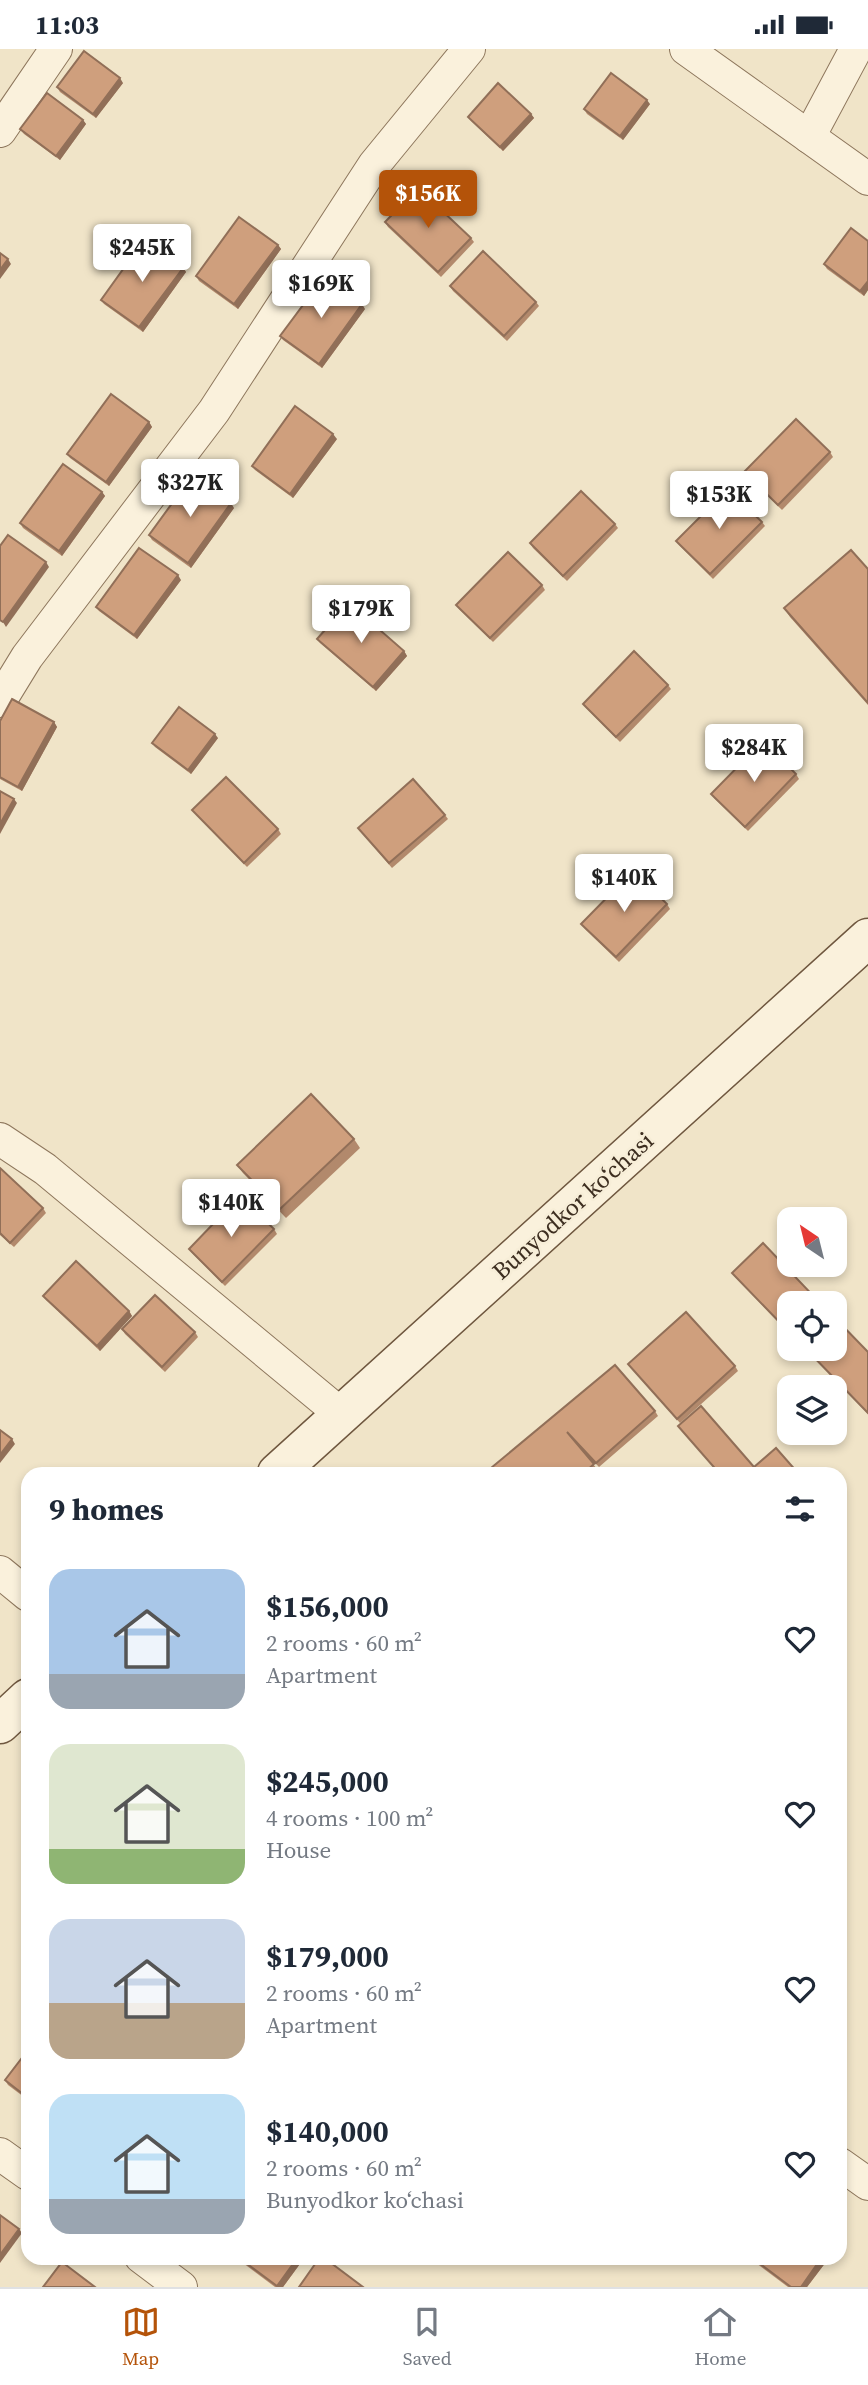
<!DOCTYPE html>
<html lang="en">
<head>
<meta charset="utf-8">
<style>
  :root { --surface:#fff; --page:#f2f2f3; --text:#1f2937; --muted:#747a83; --line:#e0e1e3; --accent:#b45309 }
  body { margin:0; font-family:"Source Serif 4",serif; background:var(--page); color:var(--text); height:100vh; display:flex; flex-direction:column; font-size:26px; white-space:nowrap }
  * { box-sizing:border-box; margin:0 }
  p { font-size:23px; color:var(--muted) }
  .icon { flex:none; width:38px; height:38px; fill:none; stroke:currentColor; stroke-width:2; stroke-linecap:round; stroke-linejoin:round }
  .map { position:relative; flex:1; overflow:hidden }
  .drawer { position:absolute; left:21px; top:1418px; width:826px; height:798px; display:flex; flex-direction:column; background:var(--surface); border-radius:21px; box-shadow:0 4px 10px #0003 }
  .drawer>* { flex:none }
  .needle { width:46px; rotate:325deg }
  .fabs { position:absolute; left:777px; top:1158px; display:grid; gap:14px }
  .fabs a { display:grid; place-items:center; width:70px; height:70px; border-radius:14px; background:var(--surface); box-shadow:0 4px 10px #0003; font-size:35px }
  .price { position:absolute; translate:-50% -60px; padding:0 16px; border-radius:7px; background:#fff; color:#222; font-size:23px; line-height:46px; filter:drop-shadow(0 2px 4px #0008) }
  .price::after { content:''; position:absolute; left:50%; top:42px; width:21px; height:16px; margin-left:-10px; background:inherit; clip-path:polygon(0 0,100% 0,50% 100%) }
  .price.active { background:var(--accent); color:#fff }
  ul { padding:0; list-style:none }
  li { display:flex; align-items:center; gap:21px; height:175px; padding:0 28px }
  li span { display:grid; place-items:center; flex:none; width:196px; height:140px; border-radius:21px; color:#555 }
  li>.icon { margin-inline-start:auto }
  span .icon { width:84px; height:84px; fill:#fffc; stroke-width:1 }
  li b { font-size:30px }
  h2 { display:flex; justify-content:space-between; align-items:center; height:84px; padding:0 28px; font-size:30px }
  .status { display:flex; justify-content:space-between; align-items:center; height:49px; padding:0 35px; background:var(--surface); direction:ltr }
  .status svg { height:19px; fill:currentColor }
  .tabs { display:flex; justify-content:space-around; align-items:center; height:98px; border-top:2px solid var(--line); background:var(--surface); font-size:19px; color:var(--muted) }
  .tabs a { display:grid; justify-items:center; gap:4px }
  .tabs .active { color:var(--accent) }
  .map>svg:first-child { display:block }
  .lines { fill:none; stroke-linecap:round; stroke-linejoin:round }
  .minor-casing { stroke:#8d765c; stroke-width:34 }
  .secondary-casing { stroke:#6f573f; stroke-width:41 }
  .minor { stroke:#faf1dc; stroke-width:32 }
  .secondary { stroke:#faf1dc; stroke-width:38 }
  .wall { fill:#b2896c }
  .shaded-wall { fill:#916f58 }
  .building { fill:#cf9f7d; stroke:#916f58; stroke-width:2 }
  .labels { text-anchor:middle; stroke-width:5; stroke-linejoin:round; paint-order:stroke }
  .street-label { font-size:24px; fill:#3d2e20; stroke:#f7eed8 }
</style>
</head>
<body>
<div class="status"><b>11:03</b><svg viewBox="0 0 49 12"><path d="M0 12V9h3v3zM5 12V6h3v6zM10 12V3h3v9zM15 12V0h3v12zM26 1h20v11H26zM47 4h2v5h-2z"/></svg></div>
<div class="map">
<svg width="868" height="2238" viewBox="0 0 868 2238">
  <rect width="100%" height="100%" fill="#f0e4c8"/>
  <g class="lines">
    <g class="minor-casing">
      <g id="minor">
        <polyline points="686,0 868,130"/>
        <polyline points="0,82 56,0"/>
        <polyline points="809,88 856,0"/>
        <polyline points="0,652 27,608 214,362 374,116 469,0"/>
        <polyline points="0,1090 45,1120 342,1366"/>
        <polyline points="0,1523 28,1546"/>
        <polyline points="0,2105 28,2125"/>
        <polyline points="840,2115 868,2135"/>
        <polyline points="141,2208 181,2238"/>
      </g>
    </g>
    <g class="secondary-casing">
      <g id="secondary">
        <polyline points="277,1424 868,889"/>
        <polyline points="0,1675 28,1649"/>
      </g>
    </g>
    <use href="#minor" class="minor"/>
    <use href="#secondary" class="secondary"/>
  </g>
  <g class="wall">
    <polygon points="123,34 96,69 60,43 57,38"/>
    <polygon points="650,55 623,91 587,65 584,60"/>
    <polygon points="531,65 534,69 503,102 471,72 468,68"/>
    <polygon points="83,71 86,75 60,111 24,85 20,80"/>
    <polygon points="385,173 471,189 474,193 441,228 388,178"/>
    <polygon points="868,192 868,241 864,247 827,220 824,215"/>
    <polygon points="278,196 281,200 238,260 199,232 196,227"/>
    <polygon points="183,219 186,223 143,283 104,255 101,251"/>
    <polygon points="450,237 536,253 539,257 507,292 453,242"/>
    <polygon points="365,260 322,319 283,291 280,287"/>
    <polygon points="149,373 152,378 109,437 70,409 67,405"/>
    <polygon points="337,390 293,449 255,421 252,417"/>
    <polygon points="830,403 833,408 782,461 747,427 744,423"/>
    <polygon points="102,443 105,447 62,507 23,479 20,474"/>
    <polygon points="234,459 191,519 152,491 149,486"/>
    <polygon points="762,473 765,477 713,530 680,497 676,492"/>
    <polygon points="615,475 618,479 567,532 533,499 530,494"/>
    <polygon points="868,520 868,656 790,568 784,559"/>
    <polygon points="181,531 137,590 99,562 96,558"/>
    <polygon points="542,536 545,541 493,593 459,560 456,556"/>
    <polygon points="317,590 404,602 407,607 376,642 320,594"/>
    <polygon points="668,636 671,640 620,693 586,659 583,655"/>
    <polygon points="0,672 54,673 57,678 22,742 0,730"/>
    <polygon points="218,689 191,725 155,698 152,694"/>
    <polygon points="796,725 799,730 748,782 714,749 711,745"/>
    <polygon points="192,761 278,780 281,785 247,818"/>
    <polygon points="445,766 448,770 392,819 358,779"/>
    <polygon points="667,855 670,860 619,913 585,880 581,875"/>
    <polygon points="354,1090 360,1099 286,1169 243,1124 237,1116"/>
    <polygon points="0,1119 43,1159 46,1164 14,1198 0,1186"/>
    <polygon points="274,1180 277,1185 225,1237 192,1204 189,1200"/>
    <polygon points="732,1224 789,1255 789,1284 735,1228"/>
    <polygon points="43,1247 129,1262 132,1267 100,1302 46,1251"/>
    <polygon points="122,1280 195,1283 198,1288 165,1323 125,1285"/>
    <polygon points="805,1300 835,1300 868,1303 868,1365"/>
    <polygon points="628,1315 735,1317 738,1322 680,1374"/>
    <polygon points="655,1362 658,1367 599,1418 577,1395 597,1420 592,1424 485,1424"/>
    <polygon points="28,2001 28,2051 8,2036 5,2031"/>
    <polygon points="235,2208 305,2208 283,2238 275,2238"/>
    <polygon points="748,2208 828,2208 829,2209 807,2238 788,2238"/>
  </g>
  <g class="shaded-wall">
    <polygon points="120,29 123,34 96,69 93,65"/>
    <polygon points="647,51 650,55 623,91 620,87"/>
    <polygon points="531,65 534,69 503,102 500,98"/>
    <polygon points="83,71 86,75 60,111 56,107"/>
    <polygon points="278,196 281,200 238,260 234,255"/>
    <polygon points="8,210 11,215 0,230 0,221"/>
    <polygon points="183,219 186,223 143,283 139,278"/>
    <polygon points="868,232 868,241 864,247 860,242"/>
    <polygon points="362,255 365,260 322,319 319,315"/>
    <polygon points="149,373 152,378 109,437 106,433"/>
    <polygon points="333,385 337,390 293,449 290,445"/>
    <polygon points="102,443 105,447 62,507 59,502"/>
    <polygon points="231,454 234,459 191,519 188,514"/>
    <polygon points="46,513 49,518 6,578 3,573"/>
    <polygon points="178,526 181,531 137,590 134,586"/>
    <polygon points="404,602 407,607 376,642 373,638"/>
    <polygon points="54,673 57,678 22,742 18,738"/>
    <polygon points="215,685 218,689 191,725 188,721"/>
    <polygon points="14,750 17,754 0,785 0,775"/>
    <polygon points="129,1262 132,1267 100,1302 97,1297"/>
    <polygon points="12,1390 15,1395 0,1414 0,1406"/>
    <polygon points="19,2180 22,2184 0,2214 0,2206"/>
    <polygon points="298,2208 305,2208 283,2238 277,2238"/>
    <polygon points="822,2208 829,2209 807,2238 801,2238"/>
  </g>
  <g class="building">
    <polygon points="84,2 120,29 93,65 57,38"/>
    <polygon points="611,24 647,51 620,87 584,60"/>
    <polygon points="498,34 531,65 500,98 468,68"/>
    <polygon points="47,44 83,71 56,107 20,80"/>
    <polygon points="418,139 471,189 438,223 385,173"/>
    <polygon points="239,168 278,196 234,255 196,227"/>
    <polygon points="851,179 868,192 868,232 860,242 824,215"/>
    <polygon points="144,191 183,219 139,278 101,251"/>
    <polygon points="483,202 536,253 504,287 450,237"/>
    <polygon points="0,204 8,210 0,221"/>
    <polygon points="324,228 362,255 319,315 280,287"/>
    <polygon points="111,345 149,373 106,433 67,405"/>
    <polygon points="295,357 333,385 290,445 252,417"/>
    <polygon points="796,370 830,403 778,456 744,423"/>
    <polygon points="63,415 102,443 59,502 20,474"/>
    <polygon points="192,427 231,454 188,514 149,486"/>
    <polygon points="728,440 762,473 710,525 676,492"/>
    <polygon points="581,442 615,475 563,527 530,494"/>
    <polygon points="8,486 46,513 3,573 0,571 0,497"/>
    <polygon points="139,499 178,526 134,586 96,558"/>
    <polygon points="851,501 868,520 868,654 784,559"/>
    <polygon points="508,503 542,536 490,589 456,556"/>
    <polygon points="349,554 404,602 373,638 317,590"/>
    <polygon points="634,602 668,636 616,688 583,655"/>
    <polygon points="12,650 54,673 18,738 0,728 0,672"/>
    <polygon points="179,658 215,685 188,721 152,694"/>
    <polygon points="763,692 796,725 745,778 711,745"/>
    <polygon points="226,728 278,780 244,814 192,761"/>
    <polygon points="413,730 445,766 389,814 358,779"/>
    <polygon points="0,742 14,750 0,775"/>
    <polygon points="633,822 667,855 616,908 581,875"/>
    <polygon points="311,1045 354,1090 280,1160 237,1116"/>
    <polygon points="0,1119 43,1159 10,1194 0,1184"/>
    <polygon points="240,1147 274,1180 222,1233 189,1200"/>
    <polygon points="763,1194 821,1255 789,1255 789,1283 732,1224"/>
    <polygon points="76,1212 129,1262 97,1297 43,1247"/>
    <polygon points="155,1246 195,1283 162,1318 122,1280"/>
    <polygon points="686,1263 735,1317 677,1370 628,1315"/>
    <polygon points="835,1269 868,1303 868,1364 806,1300 835,1300"/>
    <polygon points="615,1316 655,1362 596,1414 567,1383 594,1415 584,1424 485,1424"/>
    <polygon points="701,1357 754,1418 776,1399 798,1424 719,1424 678,1377"/>
    <polygon points="0,1381 12,1390 0,1406"/>
    <polygon points="28,2001 28,2049 5,2031"/>
    <polygon points="0,2166 19,2180 0,2206"/>
    <polygon points="238,2208 298,2208 277,2237"/>
    <polygon points="320,2208 323,2208 363,2238 299,2238"/>
    <polygon points="751,2208 822,2208 801,2238 791,2238"/>
    <polygon points="62,2213 95,2238 43,2238"/>
  </g>
  <g class="labels">
    <g class="street-label">
      <text transform="translate(573 1157) rotate(-42)" y="8">Bunyodkor koʻchasi</text>
    </g>
  </g>
</svg>
<div class="fabs">
<a><svg class="needle" viewBox="-14 -14 28 28"><path d="M0-13l5 13h-10z" fill="#e53935"/><path d="M0 13l5-13h-10z" fill="#747a83"/></svg></a>
<a><svg class="icon" aria-label="locate" viewBox="0 0 24 24"><circle cx="12" cy="12" r="6"/><path d="M12 2v4M12 18v4M2 12h4M18 12h4"/></svg></a>
<a><svg class="icon" aria-label="layers" viewBox="0 0 24 24"><path d="M12 4l9 5-9 5-9-5zM3 14l9 5 9-5"/></svg></a>
</div>
<b class="price active" style="left:428px;top:181px">$156K</b>
<b class="price" style="left:142px;top:235px">$245K</b>
<b class="price" style="left:321px;top:271px">$169K</b>
<b class="price" style="left:190px;top:470px">$327K</b>
<b class="price" style="left:719px;top:482px">$153K</b>
<b class="price" style="left:361px;top:596px">$179K</b>
<b class="price" style="left:754px;top:735px">$284K</b>
<b class="price" style="left:624px;top:865px">$140K</b>
<b class="price" style="left:231px;top:1190px">$140K</b>
<section class="drawer">
<h2>9 homes<svg class="icon" aria-label="filters" viewBox="0 0 24 24"><path d="M4 7h16M4 17h16"/><circle cx="9" cy="7" r="2"/><circle cx="15" cy="17" r="2"/></svg></h2>
<ul>
<li><span style="background:linear-gradient(#a9c7e8 75%,#9aa5b1 0)"><svg class="icon" aria-label="home" viewBox="0 0 24 24"><path d="M3 11l9-7 9 7M6 9v11h12V9"/></svg></span><div><b>$156,000</b><p>2 rooms · 60 m²</p><p>Apartment</p></div><svg class="icon" aria-label="heart" viewBox="0 0 24 24"><path d="M12 20l-8-8c-3-5 5-10 8-4 3-6 11-1 8 4z"/></svg></li>
<li><span style="background:linear-gradient(#dfe7d0 75%,#8fb573 0)"><svg class="icon" aria-label="home" viewBox="0 0 24 24"><path d="M3 11l9-7 9 7M6 9v11h12V9"/></svg></span><div><b>$245,000</b><p>4 rooms · 100 m²</p><p>House</p></div><svg class="icon" aria-label="heart" viewBox="0 0 24 24"><path d="M12 20l-8-8c-3-5 5-10 8-4 3-6 11-1 8 4z"/></svg></li>
<li><span style="background:linear-gradient(#c9d6e8 60%,#b9a48a 0)"><svg class="icon" aria-label="home" viewBox="0 0 24 24"><path d="M3 11l9-7 9 7M6 9v11h12V9"/></svg></span><div><b>$179,000</b><p>2 rooms · 60 m²</p><p>Apartment</p></div><svg class="icon" aria-label="heart" viewBox="0 0 24 24"><path d="M12 20l-8-8c-3-5 5-10 8-4 3-6 11-1 8 4z"/></svg></li>
<li><span style="background:linear-gradient(#bfe0f5 75%,#9aa5b1 0)"><svg class="icon" aria-label="home" viewBox="0 0 24 24"><path d="M3 11l9-7 9 7M6 9v11h12V9"/></svg></span><div><b>$140,000</b><p>2 rooms · 60 m²</p><p>Bunyodkor koʻchasi</p></div><svg class="icon" aria-label="heart" viewBox="0 0 24 24"><path d="M12 20l-8-8c-3-5 5-10 8-4 3-6 11-1 8 4z"/></svg></li>
</ul>
</section>
</div>
<nav class="tabs">
<a class="active"><svg class="icon" aria-label="map" viewBox="0 0 24 24"><path d="M3 6l6-2 6 2 6-2v14l-6 2-6-2-6 2zM9 4v14M15 6v14"/></svg>Map</a>
<a><svg class="icon" aria-label="saved" viewBox="0 0 24 24"><path d="M7 4h10v16l-5-4-5 4z"/></svg>Saved</a>
<a><svg class="icon" aria-label="home" viewBox="0 0 24 24"><path d="M3 11l9-7 9 7M6 9v11h12V9"/></svg>Home</a>
</nav>
</body>
</html>
